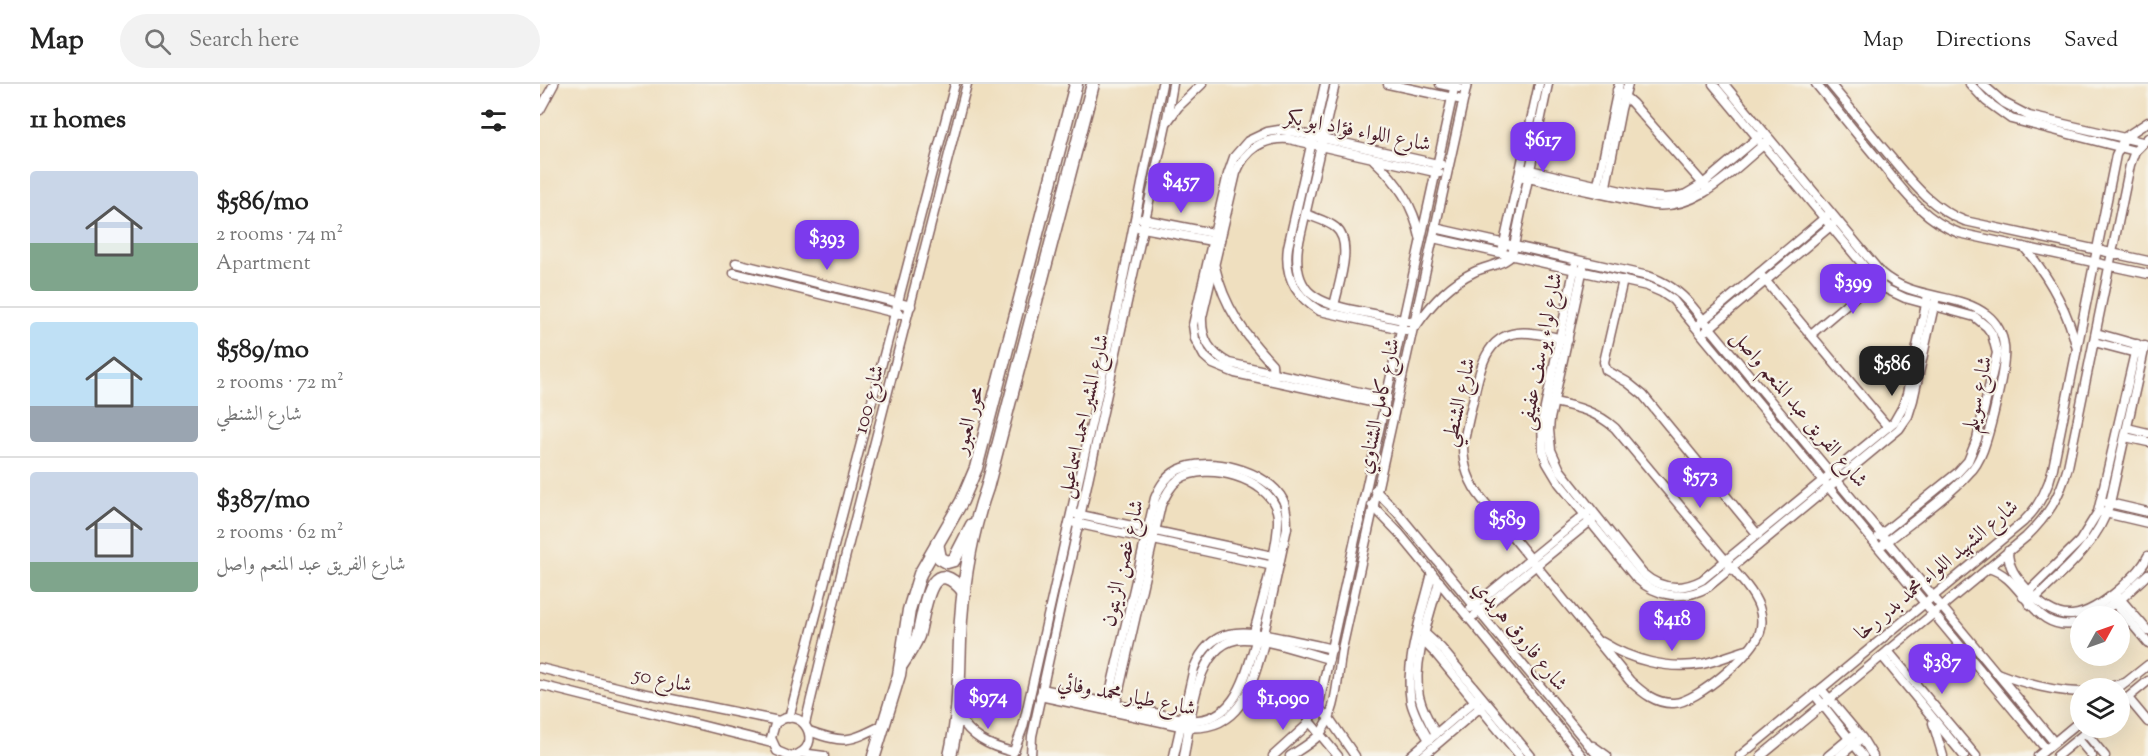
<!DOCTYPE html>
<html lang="en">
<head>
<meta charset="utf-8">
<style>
  :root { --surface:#fff; --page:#f2f2f2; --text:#222; --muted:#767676; --line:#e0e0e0; --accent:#7c3aed }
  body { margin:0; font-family:"Sorts Mill Goudy",Amiri,serif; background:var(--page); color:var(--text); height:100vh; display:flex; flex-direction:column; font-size:22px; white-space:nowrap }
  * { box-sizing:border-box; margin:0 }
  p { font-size:20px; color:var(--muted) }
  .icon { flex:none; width:33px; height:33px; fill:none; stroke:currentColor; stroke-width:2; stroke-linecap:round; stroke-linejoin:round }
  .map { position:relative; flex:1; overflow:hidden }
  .sheet { display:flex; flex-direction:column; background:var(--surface); width:540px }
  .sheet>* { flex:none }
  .needle { width:39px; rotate:50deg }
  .tools { position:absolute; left:1530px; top:522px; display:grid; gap:12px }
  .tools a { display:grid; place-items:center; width:60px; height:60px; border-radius:50%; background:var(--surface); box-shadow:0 6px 24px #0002; font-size:30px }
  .price { position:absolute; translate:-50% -51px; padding:0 14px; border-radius:12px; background:var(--accent); color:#fff; font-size:20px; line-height:39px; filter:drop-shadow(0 2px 3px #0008) }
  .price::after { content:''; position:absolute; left:50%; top:36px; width:18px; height:14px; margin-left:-9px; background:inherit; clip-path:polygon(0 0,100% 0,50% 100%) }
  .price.current { background:#222; color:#fff }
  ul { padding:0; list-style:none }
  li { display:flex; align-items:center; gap:18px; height:150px; padding:0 30px }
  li+li { border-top:2px solid var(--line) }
  li span { display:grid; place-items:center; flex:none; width:168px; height:120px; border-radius:6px; color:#555 }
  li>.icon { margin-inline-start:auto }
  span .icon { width:72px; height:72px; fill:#fffc; stroke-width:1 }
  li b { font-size:26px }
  h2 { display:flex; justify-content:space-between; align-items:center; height:72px; padding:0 30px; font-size:26px }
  header { display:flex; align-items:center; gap:36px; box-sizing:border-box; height:84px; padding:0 30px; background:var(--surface); border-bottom:2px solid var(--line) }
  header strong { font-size:28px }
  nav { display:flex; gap:33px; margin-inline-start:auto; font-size:21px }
  .search { width:420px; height:54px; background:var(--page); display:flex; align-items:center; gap:15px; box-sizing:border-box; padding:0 21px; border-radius:33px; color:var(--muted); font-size:22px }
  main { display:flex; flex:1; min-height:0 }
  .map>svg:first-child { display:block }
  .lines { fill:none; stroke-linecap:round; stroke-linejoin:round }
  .minor-casing { stroke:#84625f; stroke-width:11 }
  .highway-casing { stroke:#84625f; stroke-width:15 }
  .minor { stroke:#fff; stroke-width:8 }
  .highway { stroke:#fff; stroke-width:12 }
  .labels { text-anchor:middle; stroke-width:4.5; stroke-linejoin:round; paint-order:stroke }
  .street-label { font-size:21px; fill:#4a1f2b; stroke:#f7f3e8 }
</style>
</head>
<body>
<header>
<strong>Map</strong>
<div class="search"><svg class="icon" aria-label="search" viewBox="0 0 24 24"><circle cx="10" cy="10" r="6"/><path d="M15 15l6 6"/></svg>Search here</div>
<nav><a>Map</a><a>Directions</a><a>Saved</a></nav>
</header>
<main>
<section class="sheet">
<h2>11 homes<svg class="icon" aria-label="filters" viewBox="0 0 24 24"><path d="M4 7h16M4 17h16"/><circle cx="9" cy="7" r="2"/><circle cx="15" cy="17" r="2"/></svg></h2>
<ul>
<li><span style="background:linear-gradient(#c9d6e8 60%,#7fa58c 0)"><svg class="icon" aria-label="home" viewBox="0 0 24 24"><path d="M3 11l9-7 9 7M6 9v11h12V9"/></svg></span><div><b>$586/mo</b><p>2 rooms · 74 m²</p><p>Apartment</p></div></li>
<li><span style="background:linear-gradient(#bfe0f5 70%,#9aa5b1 0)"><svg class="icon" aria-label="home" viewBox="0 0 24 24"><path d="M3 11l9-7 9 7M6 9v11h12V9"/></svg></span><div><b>$589/mo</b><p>2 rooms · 72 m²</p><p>شارع الشنطي</p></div></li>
<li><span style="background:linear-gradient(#c9d6e8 75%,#7fa58c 0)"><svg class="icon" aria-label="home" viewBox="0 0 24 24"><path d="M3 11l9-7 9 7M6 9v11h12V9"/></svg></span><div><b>$387/mo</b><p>2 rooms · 62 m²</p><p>شارع الفريق عبد المنعم واصل</p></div></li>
</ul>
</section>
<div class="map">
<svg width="1608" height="672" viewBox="0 0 1608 672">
  <rect width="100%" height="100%" fill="#f7f3e8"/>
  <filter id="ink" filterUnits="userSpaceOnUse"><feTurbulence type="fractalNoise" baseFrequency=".0167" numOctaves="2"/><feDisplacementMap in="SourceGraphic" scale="12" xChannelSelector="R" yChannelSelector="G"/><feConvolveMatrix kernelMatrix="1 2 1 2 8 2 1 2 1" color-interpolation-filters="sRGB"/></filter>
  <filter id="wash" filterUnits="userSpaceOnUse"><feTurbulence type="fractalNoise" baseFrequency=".008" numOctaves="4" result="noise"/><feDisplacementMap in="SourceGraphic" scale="24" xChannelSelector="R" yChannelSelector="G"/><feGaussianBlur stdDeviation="1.35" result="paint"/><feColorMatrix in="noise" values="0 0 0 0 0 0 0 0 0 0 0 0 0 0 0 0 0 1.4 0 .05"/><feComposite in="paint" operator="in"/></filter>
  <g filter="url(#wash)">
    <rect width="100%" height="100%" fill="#efdfbf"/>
  </g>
  <g filter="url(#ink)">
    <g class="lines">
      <g class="minor-casing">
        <g id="minor">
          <path d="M785,0L748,163C744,192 755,212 780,227L866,246"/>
          <path d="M795,0L758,162C752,210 778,219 818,227C835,230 852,234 868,237"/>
          <polyline points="848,0 918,15"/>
          <polyline points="900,0 919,4"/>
          <polyline points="1173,0 1338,199 1346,205 1365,214 1435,233 1447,243 1452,250 1457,269 1437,355 1428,377 1417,389 1339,452"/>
          <path d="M1184,0L1341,189C1373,217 1418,208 1447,231C1456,238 1463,250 1464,262C1467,280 1450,347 1443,366C1440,374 1436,383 1429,389C1407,414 1370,439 1344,460"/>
          <path d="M1276,0C1296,24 1315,48 1335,72C1360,102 1381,135 1419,149L1608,190"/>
          <path d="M1290,0C1308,21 1325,43 1343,64C1368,93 1388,123 1425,137L1608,177"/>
          <polyline points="1430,0 1446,17 1471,35 1595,67"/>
          <polyline points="1442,0 1464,19 1489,32 1602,58"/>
          <polyline points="1077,6 1092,19 1166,103"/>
          <polyline points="0,26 14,0"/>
          <polyline points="628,37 638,23 662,0"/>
          <path d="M834,76C858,98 873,121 880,153"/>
          <polyline points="981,84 1103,112 1125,114 1135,113 1146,110 1163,100 1221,51"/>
          <path d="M979,92L1113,121C1160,126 1193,85 1227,58"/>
          <polyline points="1057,105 1079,0"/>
          <polyline points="1065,107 1081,25 1088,0"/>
          <path d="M766,130C775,134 788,137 796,144C814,159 798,202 794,222"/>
          <polyline points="602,135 678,150"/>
          <polyline points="598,143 677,158"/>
          <path d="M895,144L1108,192C1126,198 1139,207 1151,221L1514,658"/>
          <polyline points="893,154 1107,202 1121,208 1133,216 1506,665"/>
          <path d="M1484,163C1510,194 1528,226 1537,265"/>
          <polyline points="963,164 999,0"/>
          <polyline points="196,179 371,222"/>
          <path d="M1035,182L1002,338L1003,367L1007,379L1019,399L1096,494C1117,513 1143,517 1168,503L1359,345L1368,332L1373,316L1396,213"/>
          <path d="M675,183C684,223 705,251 732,280L733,293"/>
          <path d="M1043,184L1010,335L1009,346L1011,366L1020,386L1102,489C1120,505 1141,507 1162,496L1354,338L1362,324L1367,310L1388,211"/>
          <polyline points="194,189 360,230"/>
          <polyline points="1219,189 1348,343"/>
          <polyline points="1083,196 1064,278 1066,286 1087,298 1103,311 1218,451"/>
          <polyline points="1160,239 1288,131"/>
          <path d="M876,242C891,220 909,200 934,188C946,182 963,181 972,171L1008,0"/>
          <polyline points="1167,246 1293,140"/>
          <polyline points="1556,249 1602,262"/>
          <polyline points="1270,251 1323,206 1341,197"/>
          <polyline points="1554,258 1600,270"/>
          <path d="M847,314L689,279C670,269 661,255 662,233L696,89C705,65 724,53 749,55L899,89"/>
          <path d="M1014,318C1038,323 1057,328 1075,344L1206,501C1217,515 1225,530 1220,548C1214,569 1157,618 1134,619C1116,620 1103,609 1090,597L942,415C929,399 923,383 923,362C926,347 929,332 933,317C939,290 944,253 977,249C993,247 1012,253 1028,256"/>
          <polyline points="845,321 695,289 673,280 664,272 655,255 653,241 688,90 694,73 708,57 727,48 739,46 755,48 902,81"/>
          <polyline points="1587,344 1608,349"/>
          <polyline points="1585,353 1608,358"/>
          <polyline points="835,406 857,428 1058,672"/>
          <polyline points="1565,418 1608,428"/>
          <polyline points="832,421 859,449 1042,672"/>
          <polyline points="1561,428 1608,439"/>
          <polyline points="536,430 737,473"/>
          <polyline points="535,439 733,482"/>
          <path d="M1468,467C1468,483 1476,493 1486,504C1519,545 1545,535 1581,504C1591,494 1602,486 1608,472"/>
          <path d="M1448,484C1485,493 1491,551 1540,539"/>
          <polyline points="1577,511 1608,547"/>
          <polyline points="1483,513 1540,457 1558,428 1597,260"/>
          <polyline points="1572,516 1608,559"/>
          <path d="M1489,520C1520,490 1557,462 1570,419L1605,262"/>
          <polyline points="931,524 1048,428"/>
          <polyline points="935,531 1053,435"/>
          <polyline points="1556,532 1581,515 1608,490"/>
          <polyline points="879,544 901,564 991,672"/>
          <polyline points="882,556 896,570 980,672"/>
          <path d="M1062,558C1091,576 1128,586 1162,580C1177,577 1192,570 1207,566"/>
          <polyline points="1348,567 1436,672"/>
          <polyline points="1342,572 1424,672"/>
          <polyline points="0,584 97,608 239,637"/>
          <path d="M1457,589C1485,600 1510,607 1540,608"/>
          <polyline points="0,601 232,659"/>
          <polyline points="1565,604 1585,599"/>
          <polyline points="1579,604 1608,581"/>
          <path d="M502,605L647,636C696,640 705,593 716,557"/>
          <polyline points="1281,605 1322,654 1333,672"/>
          <polyline points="1274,610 1323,672"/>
          <path d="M500,612L645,643C701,649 712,601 724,559"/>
          <polyline points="1588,614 1608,638"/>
          <polyline points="1580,620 1608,597"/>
          <polyline points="777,623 789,634 815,672"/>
          <path d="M566,626L615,414C620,402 626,392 638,386C667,371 728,386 743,416C747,425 747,435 747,444L724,550"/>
          <path d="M574,628L621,421C626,411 630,402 639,395C667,377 728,394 737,427C743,449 721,522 714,548"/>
          <path d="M418,631C431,653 448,662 473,668"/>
          <polyline points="249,634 415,0"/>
          <polyline points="769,637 798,672"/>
          <polyline points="1393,639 1403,672"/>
          <polyline points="265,640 303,482 427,0"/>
          <path d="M269,647C305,660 309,658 343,641"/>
          <polyline points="1545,648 1565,672"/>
          <path d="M896,650C889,638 882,625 879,612C872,578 890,531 899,497"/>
          <polyline points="1538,655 1552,672"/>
          <path d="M889,656C882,644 874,631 871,618C864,578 883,528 892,489"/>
          <polyline points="1053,662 1067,672"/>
          <polyline points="474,667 483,643 576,230 622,0"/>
          <polyline points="261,669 284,672"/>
          <path d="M249,672L237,667L231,654L235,640C262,617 287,663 253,672"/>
          <polyline points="491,672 492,652 626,40 633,0"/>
          <path d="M634,672L654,584C671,542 702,545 741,554C758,557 775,561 792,565"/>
          <path d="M644,672C651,637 655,554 704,555C727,555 766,569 789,575"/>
          <polyline points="733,672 766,642 780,615 915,0"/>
          <path d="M750,672C759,666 770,660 778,652C798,630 797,593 802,565L927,0"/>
          <polyline points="870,672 938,614"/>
          <polyline points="883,672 944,620"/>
          <path d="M1200,672L1483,438C1499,423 1508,405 1513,384L1576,71L1585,53L1608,38"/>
          <path d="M1221,672L1486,453C1508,432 1520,412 1528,383L1590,81L1595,67L1608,54"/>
          <polyline points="1288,672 1312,652"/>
          <polyline points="1300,672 1318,657"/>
          <polyline points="1498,672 1540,637"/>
          <polyline points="1517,672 1551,644"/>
        </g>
      </g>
      <g class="highway-casing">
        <g id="highway">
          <polyline points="397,459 400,474 407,478 414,476 432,441"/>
          <path d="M362,580C368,571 374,562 378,552C385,527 389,465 424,508"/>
          <polyline points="334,672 359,591 369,526 380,490 422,417 436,384 536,0"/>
          <path d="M410,672C421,625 418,582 421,535C424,492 433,443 447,404L553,0"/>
        </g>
      </g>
      <use href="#minor" class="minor"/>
      <use href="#highway" class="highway"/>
    </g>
  </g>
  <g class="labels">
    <g class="street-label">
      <text transform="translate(818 46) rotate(11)" y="7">شارع اللواء فؤاد ابو بكر</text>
      <text transform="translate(1000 267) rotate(-79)" y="7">شارع لواء يوسف عفيفى</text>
      <text transform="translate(1437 310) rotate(-78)" y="7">شارع سويلم</text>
      <text transform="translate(328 315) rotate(-75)" y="7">شارع 100</text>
      <text transform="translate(918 318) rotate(-77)" y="7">شارع الشنطي</text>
      <text transform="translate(838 322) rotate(-78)" y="7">شارع كامل الشناوي</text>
      <text transform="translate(1260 324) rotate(50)" y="7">شارع الفريق عبد المنعم واصل</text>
      <text transform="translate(543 332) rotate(-77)" y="7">شارع المشير احمد اسماعيل</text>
      <text transform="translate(428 336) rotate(-75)" y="7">محور العبور</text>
      <text transform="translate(582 479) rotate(-77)" y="7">شارع غصن الزيتون</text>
      <text transform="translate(1396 485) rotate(-40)" y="7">شارع الشهيد اللواء محمد بدر رخا</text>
      <text transform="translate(981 551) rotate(51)" y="7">شارع فاروق هريدي</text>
      <text transform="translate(123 595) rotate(12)" y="7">شارع 50</text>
      <text transform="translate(587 611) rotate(11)" y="7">شارع طيار محمد وفائي</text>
    </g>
  </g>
</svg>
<div class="tools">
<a><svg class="needle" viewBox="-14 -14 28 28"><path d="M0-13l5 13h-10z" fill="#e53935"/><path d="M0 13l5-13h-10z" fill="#767676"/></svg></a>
<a><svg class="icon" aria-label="layers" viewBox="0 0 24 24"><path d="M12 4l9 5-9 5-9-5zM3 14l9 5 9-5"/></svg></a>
</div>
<b class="price" style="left:1003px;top:89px">$617</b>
<b class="price" style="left:641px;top:130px">$457</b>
<b class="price" style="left:287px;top:187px">$393</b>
<b class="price" style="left:1313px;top:231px">$399</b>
<b class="price current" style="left:1352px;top:313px">$586</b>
<b class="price" style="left:1160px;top:425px">$573</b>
<b class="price" style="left:967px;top:468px">$589</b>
<b class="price" style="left:1132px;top:568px">$418</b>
<b class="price" style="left:1402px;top:611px">$387</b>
<b class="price" style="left:448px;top:646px">$974</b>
<b class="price" style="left:743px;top:647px">$1,090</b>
</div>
</main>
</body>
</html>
